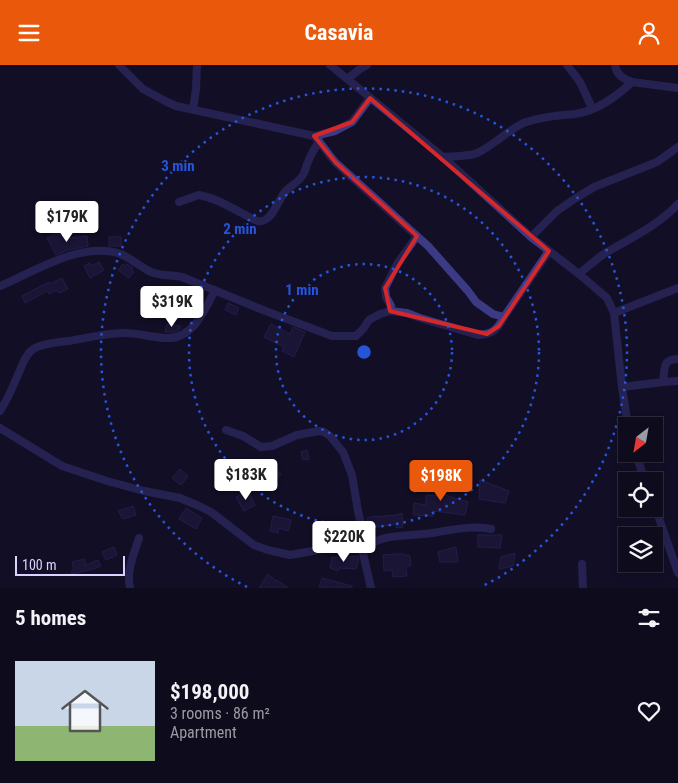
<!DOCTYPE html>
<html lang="en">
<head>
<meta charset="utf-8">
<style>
  :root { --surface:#0e0b1c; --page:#1c1929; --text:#f1f3f6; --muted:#9b9ba3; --line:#2e2b3b; --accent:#ea580c }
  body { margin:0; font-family:"Roboto Condensed",sans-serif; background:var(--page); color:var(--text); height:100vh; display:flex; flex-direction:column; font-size:19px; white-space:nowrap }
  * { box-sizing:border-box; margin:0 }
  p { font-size:16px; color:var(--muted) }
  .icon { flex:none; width:28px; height:28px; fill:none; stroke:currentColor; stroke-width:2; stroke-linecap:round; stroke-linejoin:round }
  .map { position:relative; height:523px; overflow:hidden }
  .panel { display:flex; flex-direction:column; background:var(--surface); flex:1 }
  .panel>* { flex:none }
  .needle { width:32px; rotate:211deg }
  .tools { position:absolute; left:618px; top:352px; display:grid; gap:10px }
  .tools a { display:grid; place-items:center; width:45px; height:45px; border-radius:0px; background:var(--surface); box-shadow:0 2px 8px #0003,0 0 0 1px var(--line); font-size:25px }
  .scale { position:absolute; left:15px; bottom:12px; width:110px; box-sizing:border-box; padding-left:5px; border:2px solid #d9d4ff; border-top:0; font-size:14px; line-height:18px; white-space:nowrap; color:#d9d4ff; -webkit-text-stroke:4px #130f26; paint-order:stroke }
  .price { position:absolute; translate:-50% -42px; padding:0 11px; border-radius:5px; background:#fff; color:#222; font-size:16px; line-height:32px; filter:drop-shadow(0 1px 2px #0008) }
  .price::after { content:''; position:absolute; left:50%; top:30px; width:15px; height:11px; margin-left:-8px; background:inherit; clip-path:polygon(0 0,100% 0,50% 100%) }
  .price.current { background:var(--accent); color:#fff }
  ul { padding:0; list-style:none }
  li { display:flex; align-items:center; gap:15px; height:125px; padding:0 15px }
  li span { display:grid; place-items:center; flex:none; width:140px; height:100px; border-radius:0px; color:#555 }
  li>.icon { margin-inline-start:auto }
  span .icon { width:60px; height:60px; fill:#fffc; stroke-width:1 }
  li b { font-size:21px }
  h2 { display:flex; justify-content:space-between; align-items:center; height:60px; padding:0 15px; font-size:21px }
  header { display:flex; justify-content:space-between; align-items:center; height:65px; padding:0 15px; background:var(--accent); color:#fff; font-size:22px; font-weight:700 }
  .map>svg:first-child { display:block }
  .building { fill:#241b47; stroke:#3b2d73 }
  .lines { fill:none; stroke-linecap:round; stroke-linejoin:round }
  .minor { stroke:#3d3a85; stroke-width:8 }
  .marked { fill:none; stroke:#d62828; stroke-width:4; stroke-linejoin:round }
  .ring { fill:none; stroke:#2655da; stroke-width:2.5; stroke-dasharray:2.5 5 }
  .centre { fill:#2655da; stroke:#130f26; stroke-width:2.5 }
  .ring-label { font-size:15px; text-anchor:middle; font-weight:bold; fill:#2655da; stroke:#130f26; stroke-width:4; stroke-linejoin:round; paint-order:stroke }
</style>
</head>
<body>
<header><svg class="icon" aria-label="menu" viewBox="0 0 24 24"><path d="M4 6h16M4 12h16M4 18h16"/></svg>Casavia<svg class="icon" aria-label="person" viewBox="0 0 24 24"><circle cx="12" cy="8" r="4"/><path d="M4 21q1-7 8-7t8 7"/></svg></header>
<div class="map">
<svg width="678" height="523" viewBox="0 0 678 523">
  <rect width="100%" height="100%" fill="#130f26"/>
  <g class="building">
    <polygon points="59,167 62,174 87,171 88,181 68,185 56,190 47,173"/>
    <rect x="109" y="172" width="12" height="9"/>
    <polygon points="99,197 104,205 90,213 84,201 90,198 91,201"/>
    <polygon points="123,199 125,201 127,199 133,203 131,205 134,207 129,213 118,205"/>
    <polygon points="62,213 68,224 59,228 57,225 49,229 47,226 25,238 22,231 49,217 50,219"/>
    <polygon points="228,238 239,243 236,250 225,245"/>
    <polygon points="167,259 180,261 180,264 175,267 165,267"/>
    <polygon points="271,259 290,269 293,262 305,267 294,292 282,286 284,282 264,272"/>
    <polygon points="307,385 309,394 303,395 301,387"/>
    <polygon points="270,399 281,409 271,420 260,410"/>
    <polygon points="180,404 188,411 181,420 172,413"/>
    <polygon points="436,407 444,409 445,430 468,437 465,450 434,446 433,451 413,450 414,438 426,440 426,430 436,431"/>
    <polygon points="480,415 509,426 505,438 479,434"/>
    <polygon points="248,426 255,440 244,446 236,432"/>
    <polygon points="133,441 136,450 123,454 118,446"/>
    <polygon points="186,443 202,453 196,464 179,454"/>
    <polygon points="402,448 403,462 396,463 396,459 378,462 378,460 369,464 367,453 376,451 376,452 393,450 393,451"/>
    <polygon points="273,451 291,455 288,466 279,463 278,468 270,466"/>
    <polygon points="478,470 502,470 500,483 478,482"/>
    <polygon points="114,482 117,490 106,495 102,487"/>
    <polygon points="456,482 458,497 440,497 438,487"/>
    <polygon points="515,488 513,501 499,504 501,492"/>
    <polygon points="395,489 404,489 405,490 410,491 411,500 406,502 407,511 393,512 392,505 384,506 383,490"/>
    <polygon points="358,491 359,494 356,504 339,503 338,506 330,503 332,492 348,494 349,492"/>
    <polygon points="84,494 86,500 98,495 101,501 90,505 72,509 71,507 74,505 72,497"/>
    <polygon points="268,509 276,516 277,515 288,523 259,523"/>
    <polygon points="322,513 352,521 352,523 319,523"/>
  </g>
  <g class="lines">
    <g class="minor">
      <path d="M119,0L143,24L167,37L176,41L314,71C322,79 328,89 336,98L428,181L468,226L476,237L493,249L504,252"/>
      <polyline points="330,0 443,92 531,172 579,209 607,233 614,248 622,322 628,361"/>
      <polyline points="567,0 580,17 592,43"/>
      <path d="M615,0C616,9 623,14 632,17L678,23"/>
      <polyline points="347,14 360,4 367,0"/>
      <polyline points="193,44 196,24 197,0"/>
      <polyline points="314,71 335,66 352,57 370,33"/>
      <path d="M443,92C454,91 467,92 477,88C495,80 508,64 526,57C542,52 559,50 575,49C597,46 616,32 632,17"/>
      <path d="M179,137L199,130C221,134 237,147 257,156C272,159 277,136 285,127C291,120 300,117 304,108C306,104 306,100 308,97C311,89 315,83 319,76"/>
      <polyline points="531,172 557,146 576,133 594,122 657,97 678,82"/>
      <path d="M579,209C588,202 597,193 607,187C633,172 657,161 678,139"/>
      <path d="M0,221C34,207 79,177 118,188C130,192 140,202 151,207C161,211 172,210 182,212L263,245L332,271H356L363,264L369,255L380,249L390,246L407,248L420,253L478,270C493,269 497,265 504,252L549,186"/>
      <polyline points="390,246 391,241 386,232 385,223 397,199 417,171"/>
      <polyline points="614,248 678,223"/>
      <path d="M663,317C665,304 662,294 678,294"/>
      <polyline points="622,322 663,317 678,316"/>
      <path d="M0,346C7,335 12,324 17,312C21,304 24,291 32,285C39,279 58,277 68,276C87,273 106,268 125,268C139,268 153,273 167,273C193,274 205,245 215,225"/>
      <polyline points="0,363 62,401 107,416 144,426 180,433 199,441 211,447 254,480 268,485 290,490 340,481 349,480 362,484 371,523"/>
      <polyline points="226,365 243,371 261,382 272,381 297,370 319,366 324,367 330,371 343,387 352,410 358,446 366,481"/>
      <polyline points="636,389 645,416"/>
      <polyline points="654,439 678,508"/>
      <path d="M364,483C386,467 407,472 432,468C451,465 471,460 491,464"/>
      <polyline points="582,499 583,523"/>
      <path d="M130,523C126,506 134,489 139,473"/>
    </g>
  </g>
  <path d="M0 0H678V523H0ZM370,33L549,186L499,261L487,269L390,246L385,223L417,171L336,98L314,71L352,57Z" fill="#130f26" fill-opacity=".55" fill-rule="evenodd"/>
  <path class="marked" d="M370,33L549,186L499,261L487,269L390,246L385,223L417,171L336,98L314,71L352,57Z"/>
  <g class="ring">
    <circle cx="364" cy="287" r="88"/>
    <circle cx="364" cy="287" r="175"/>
    <path d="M247 522A263 263 0 1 1 481 522"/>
  </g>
  <circle cx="364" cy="287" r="8" class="centre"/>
  <g class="ring-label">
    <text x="178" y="106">3 min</text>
    <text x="240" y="169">2 min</text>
    <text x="302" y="230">1 min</text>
  </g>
</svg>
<div class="tools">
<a><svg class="needle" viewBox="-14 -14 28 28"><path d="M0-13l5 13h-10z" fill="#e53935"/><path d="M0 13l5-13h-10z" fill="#9b9ba3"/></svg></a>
<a><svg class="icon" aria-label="locate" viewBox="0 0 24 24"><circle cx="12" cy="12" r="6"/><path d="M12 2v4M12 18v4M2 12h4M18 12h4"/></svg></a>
<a><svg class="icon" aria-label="layers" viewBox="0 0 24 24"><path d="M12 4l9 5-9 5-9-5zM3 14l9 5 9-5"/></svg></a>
</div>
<div class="scale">100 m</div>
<b class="price" style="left:67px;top:178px">$179K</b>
<b class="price" style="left:172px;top:263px">$319K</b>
<b class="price" style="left:246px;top:436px">$183K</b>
<b class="price current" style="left:441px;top:437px">$198K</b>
<b class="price" style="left:344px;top:498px">$220K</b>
</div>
<section class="panel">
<h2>5 homes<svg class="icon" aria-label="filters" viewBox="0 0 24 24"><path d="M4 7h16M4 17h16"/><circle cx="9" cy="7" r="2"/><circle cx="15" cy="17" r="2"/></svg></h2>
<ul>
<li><span style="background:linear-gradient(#c9d6e8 65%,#8fb573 0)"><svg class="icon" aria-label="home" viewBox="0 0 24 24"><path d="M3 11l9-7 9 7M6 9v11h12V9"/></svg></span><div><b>$198,000</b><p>3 rooms · 86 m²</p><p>Apartment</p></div><svg class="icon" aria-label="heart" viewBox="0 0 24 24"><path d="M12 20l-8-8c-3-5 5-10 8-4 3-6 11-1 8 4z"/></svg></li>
</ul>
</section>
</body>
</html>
